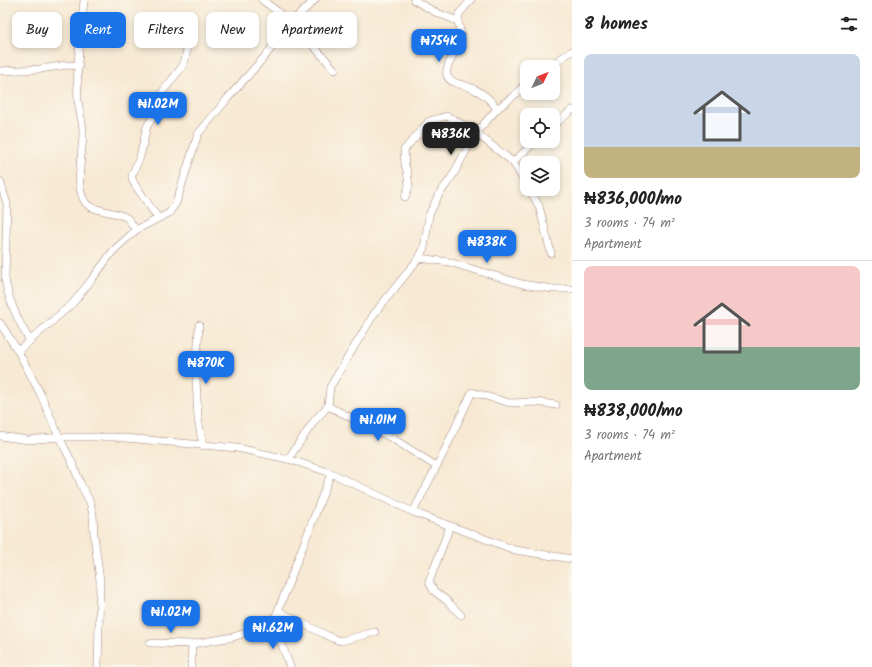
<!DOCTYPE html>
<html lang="en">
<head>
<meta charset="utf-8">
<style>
  :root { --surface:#fff; --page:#f6f6f6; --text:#222; --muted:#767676; --line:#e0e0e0; --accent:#1a73e8 }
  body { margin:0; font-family:Kalam,sans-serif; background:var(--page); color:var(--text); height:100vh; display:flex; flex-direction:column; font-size:15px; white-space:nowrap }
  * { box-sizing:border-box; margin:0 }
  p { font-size:13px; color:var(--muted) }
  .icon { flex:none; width:22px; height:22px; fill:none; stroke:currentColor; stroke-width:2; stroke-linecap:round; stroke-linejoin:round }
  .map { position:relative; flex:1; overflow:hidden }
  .side { display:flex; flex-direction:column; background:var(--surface); width:300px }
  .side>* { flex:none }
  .top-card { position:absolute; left:12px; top:12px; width:380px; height:36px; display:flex; gap:8px }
  .needle { width:26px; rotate:47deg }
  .tools { position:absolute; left:520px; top:60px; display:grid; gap:8px }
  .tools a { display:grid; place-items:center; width:40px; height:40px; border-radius:8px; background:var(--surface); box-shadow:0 2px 6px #0003; font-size:20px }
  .price { position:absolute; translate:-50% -34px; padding:0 9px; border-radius:8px; background:var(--accent); color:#fff; font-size:13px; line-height:26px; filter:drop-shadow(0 1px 2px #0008) }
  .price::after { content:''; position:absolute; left:50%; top:24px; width:12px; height:9px; margin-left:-6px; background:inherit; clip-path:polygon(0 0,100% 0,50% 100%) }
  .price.current { background:#222; color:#fff }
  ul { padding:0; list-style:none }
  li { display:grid; align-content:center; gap:8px; height:212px; padding:0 12px }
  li+li { border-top:1px solid var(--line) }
  li span { display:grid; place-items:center; height:124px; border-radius:8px; color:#555 }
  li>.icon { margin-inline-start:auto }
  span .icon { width:72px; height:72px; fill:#fffc; stroke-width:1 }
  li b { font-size:17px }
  h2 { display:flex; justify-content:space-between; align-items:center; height:48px; padding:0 12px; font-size:17px }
  .chip { padding:0 14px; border-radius:8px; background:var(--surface); box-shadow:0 2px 6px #0003; font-size:14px; line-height:36px }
  .chip.current { background:var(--accent); color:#fff }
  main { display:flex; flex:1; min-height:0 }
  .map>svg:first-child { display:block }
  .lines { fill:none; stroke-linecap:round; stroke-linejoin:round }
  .street-casing { stroke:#a0847f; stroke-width:8 }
  .street { stroke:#fff; stroke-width:7 }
</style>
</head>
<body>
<main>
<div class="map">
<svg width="572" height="667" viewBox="0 0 572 667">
  <rect width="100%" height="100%" fill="#fbf7ec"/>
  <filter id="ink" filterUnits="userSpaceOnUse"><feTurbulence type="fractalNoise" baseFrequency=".025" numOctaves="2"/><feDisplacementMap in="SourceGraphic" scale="8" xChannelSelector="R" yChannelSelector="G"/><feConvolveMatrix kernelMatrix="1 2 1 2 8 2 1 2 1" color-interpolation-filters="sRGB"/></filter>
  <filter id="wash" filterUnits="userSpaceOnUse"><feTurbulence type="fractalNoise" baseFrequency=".012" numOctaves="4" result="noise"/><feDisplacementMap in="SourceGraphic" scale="16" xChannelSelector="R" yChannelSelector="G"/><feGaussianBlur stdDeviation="0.9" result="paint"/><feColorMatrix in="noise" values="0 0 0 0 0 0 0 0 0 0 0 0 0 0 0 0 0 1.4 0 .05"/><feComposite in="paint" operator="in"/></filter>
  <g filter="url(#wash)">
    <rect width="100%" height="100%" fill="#f7e9d3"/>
  </g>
  <g filter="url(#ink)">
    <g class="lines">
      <g class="street-casing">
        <g id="street">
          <path d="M84,0C81,33 76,67 78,100C79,111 83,122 83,133C83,152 74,186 85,202C91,212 117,211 127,218C130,221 133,226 136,230"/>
          <polyline points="315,0 289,24 310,42 335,70"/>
          <path d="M414,0L437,13L458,21C458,25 461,31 461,36C459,53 431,77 459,84C476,88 488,95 497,109"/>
          <polyline points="458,21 459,14 471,0"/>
          <polyline points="548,67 572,51"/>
          <polyline points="0,71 40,69 67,65 79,66"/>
          <polyline points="553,126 572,110"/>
          <polyline points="479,133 481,137 513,162 527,186"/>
          <polyline points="513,162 536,141"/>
          <path d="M0,181L7,204L5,278C8,301 18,321 30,341"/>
          <polyline points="529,189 539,206 551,253"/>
          <polyline points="405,197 409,186 407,171 405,165 404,150 429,121 447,116 462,124 481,137"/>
          <polyline points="158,218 135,185 132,179 132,175 140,157 147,126 152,119 163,91 182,67 185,60 187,49 187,40"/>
          <polyline points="419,258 449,262 522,284 553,289 572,289"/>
          <polyline points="0,323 18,351 41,395 59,437 72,462 81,485 90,502 93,515 94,535 100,581 98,667"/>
          <polyline points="199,325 196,378 198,419 203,446"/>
          <polyline points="18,351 73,303 93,278 113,251 136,230 169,213 176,203 198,134 228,98 267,54 289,24 277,11 262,0"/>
          <polyline points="328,406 395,440 436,466"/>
          <polyline points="0,436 28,440 59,437 114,437 237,448 288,459 331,473 413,512 515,550 572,559"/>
          <polyline points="288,459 315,420 328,406 330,387 374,314 419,258 424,248 429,215 438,196 453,175 475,134 497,109 516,94 527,82"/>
          <polyline points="413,512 444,452 472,392 510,403 536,402 556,405"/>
          <polyline points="450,526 429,582 434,591 446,600 461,615"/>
          <polyline points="278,611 332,638 341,641 375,632"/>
          <polyline points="271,625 281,642 290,667"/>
          <polyline points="150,643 192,644 233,637 271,625 278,611 331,473"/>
          <polyline points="191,667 192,644"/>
        </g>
      </g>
      <use href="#street" class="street"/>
    </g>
  </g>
</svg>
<div class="tools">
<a><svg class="needle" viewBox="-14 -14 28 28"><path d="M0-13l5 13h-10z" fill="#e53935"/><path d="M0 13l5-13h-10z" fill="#767676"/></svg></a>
<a><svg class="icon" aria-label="locate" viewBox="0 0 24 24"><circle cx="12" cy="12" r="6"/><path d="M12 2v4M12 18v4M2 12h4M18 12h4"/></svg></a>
<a><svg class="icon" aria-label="layers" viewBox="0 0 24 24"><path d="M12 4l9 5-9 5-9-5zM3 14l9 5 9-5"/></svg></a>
</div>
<b class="price" style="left:439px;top:63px">₦754K</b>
<b class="price" style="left:158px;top:126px">₦1.02M</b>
<b class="price current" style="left:451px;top:156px">₦836K</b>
<b class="price" style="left:487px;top:264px">₦838K</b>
<b class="price" style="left:206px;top:385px">₦870K</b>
<b class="price" style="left:378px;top:442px">₦1.01M</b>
<b class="price" style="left:171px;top:634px">₦1.02M</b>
<b class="price" style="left:273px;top:650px">₦1.62M</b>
<div class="top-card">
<a class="chip">Buy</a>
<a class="chip current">Rent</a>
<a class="chip">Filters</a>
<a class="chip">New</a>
<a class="chip">Apartment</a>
</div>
</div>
<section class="side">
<h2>8 homes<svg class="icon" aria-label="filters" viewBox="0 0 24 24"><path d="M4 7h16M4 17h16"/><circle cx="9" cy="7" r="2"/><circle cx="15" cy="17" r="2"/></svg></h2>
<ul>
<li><span style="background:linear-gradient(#c9d6e8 75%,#c2b280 0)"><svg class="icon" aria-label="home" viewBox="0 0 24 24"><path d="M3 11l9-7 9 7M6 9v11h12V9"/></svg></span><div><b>₦836,000/mo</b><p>3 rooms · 74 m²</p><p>Apartment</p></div></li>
<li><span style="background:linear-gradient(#f6c9c9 65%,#7fa58c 0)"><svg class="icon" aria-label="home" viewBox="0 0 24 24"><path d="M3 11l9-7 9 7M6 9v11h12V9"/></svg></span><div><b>₦838,000/mo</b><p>3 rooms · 74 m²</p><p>Apartment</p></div></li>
</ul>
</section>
</main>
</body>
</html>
